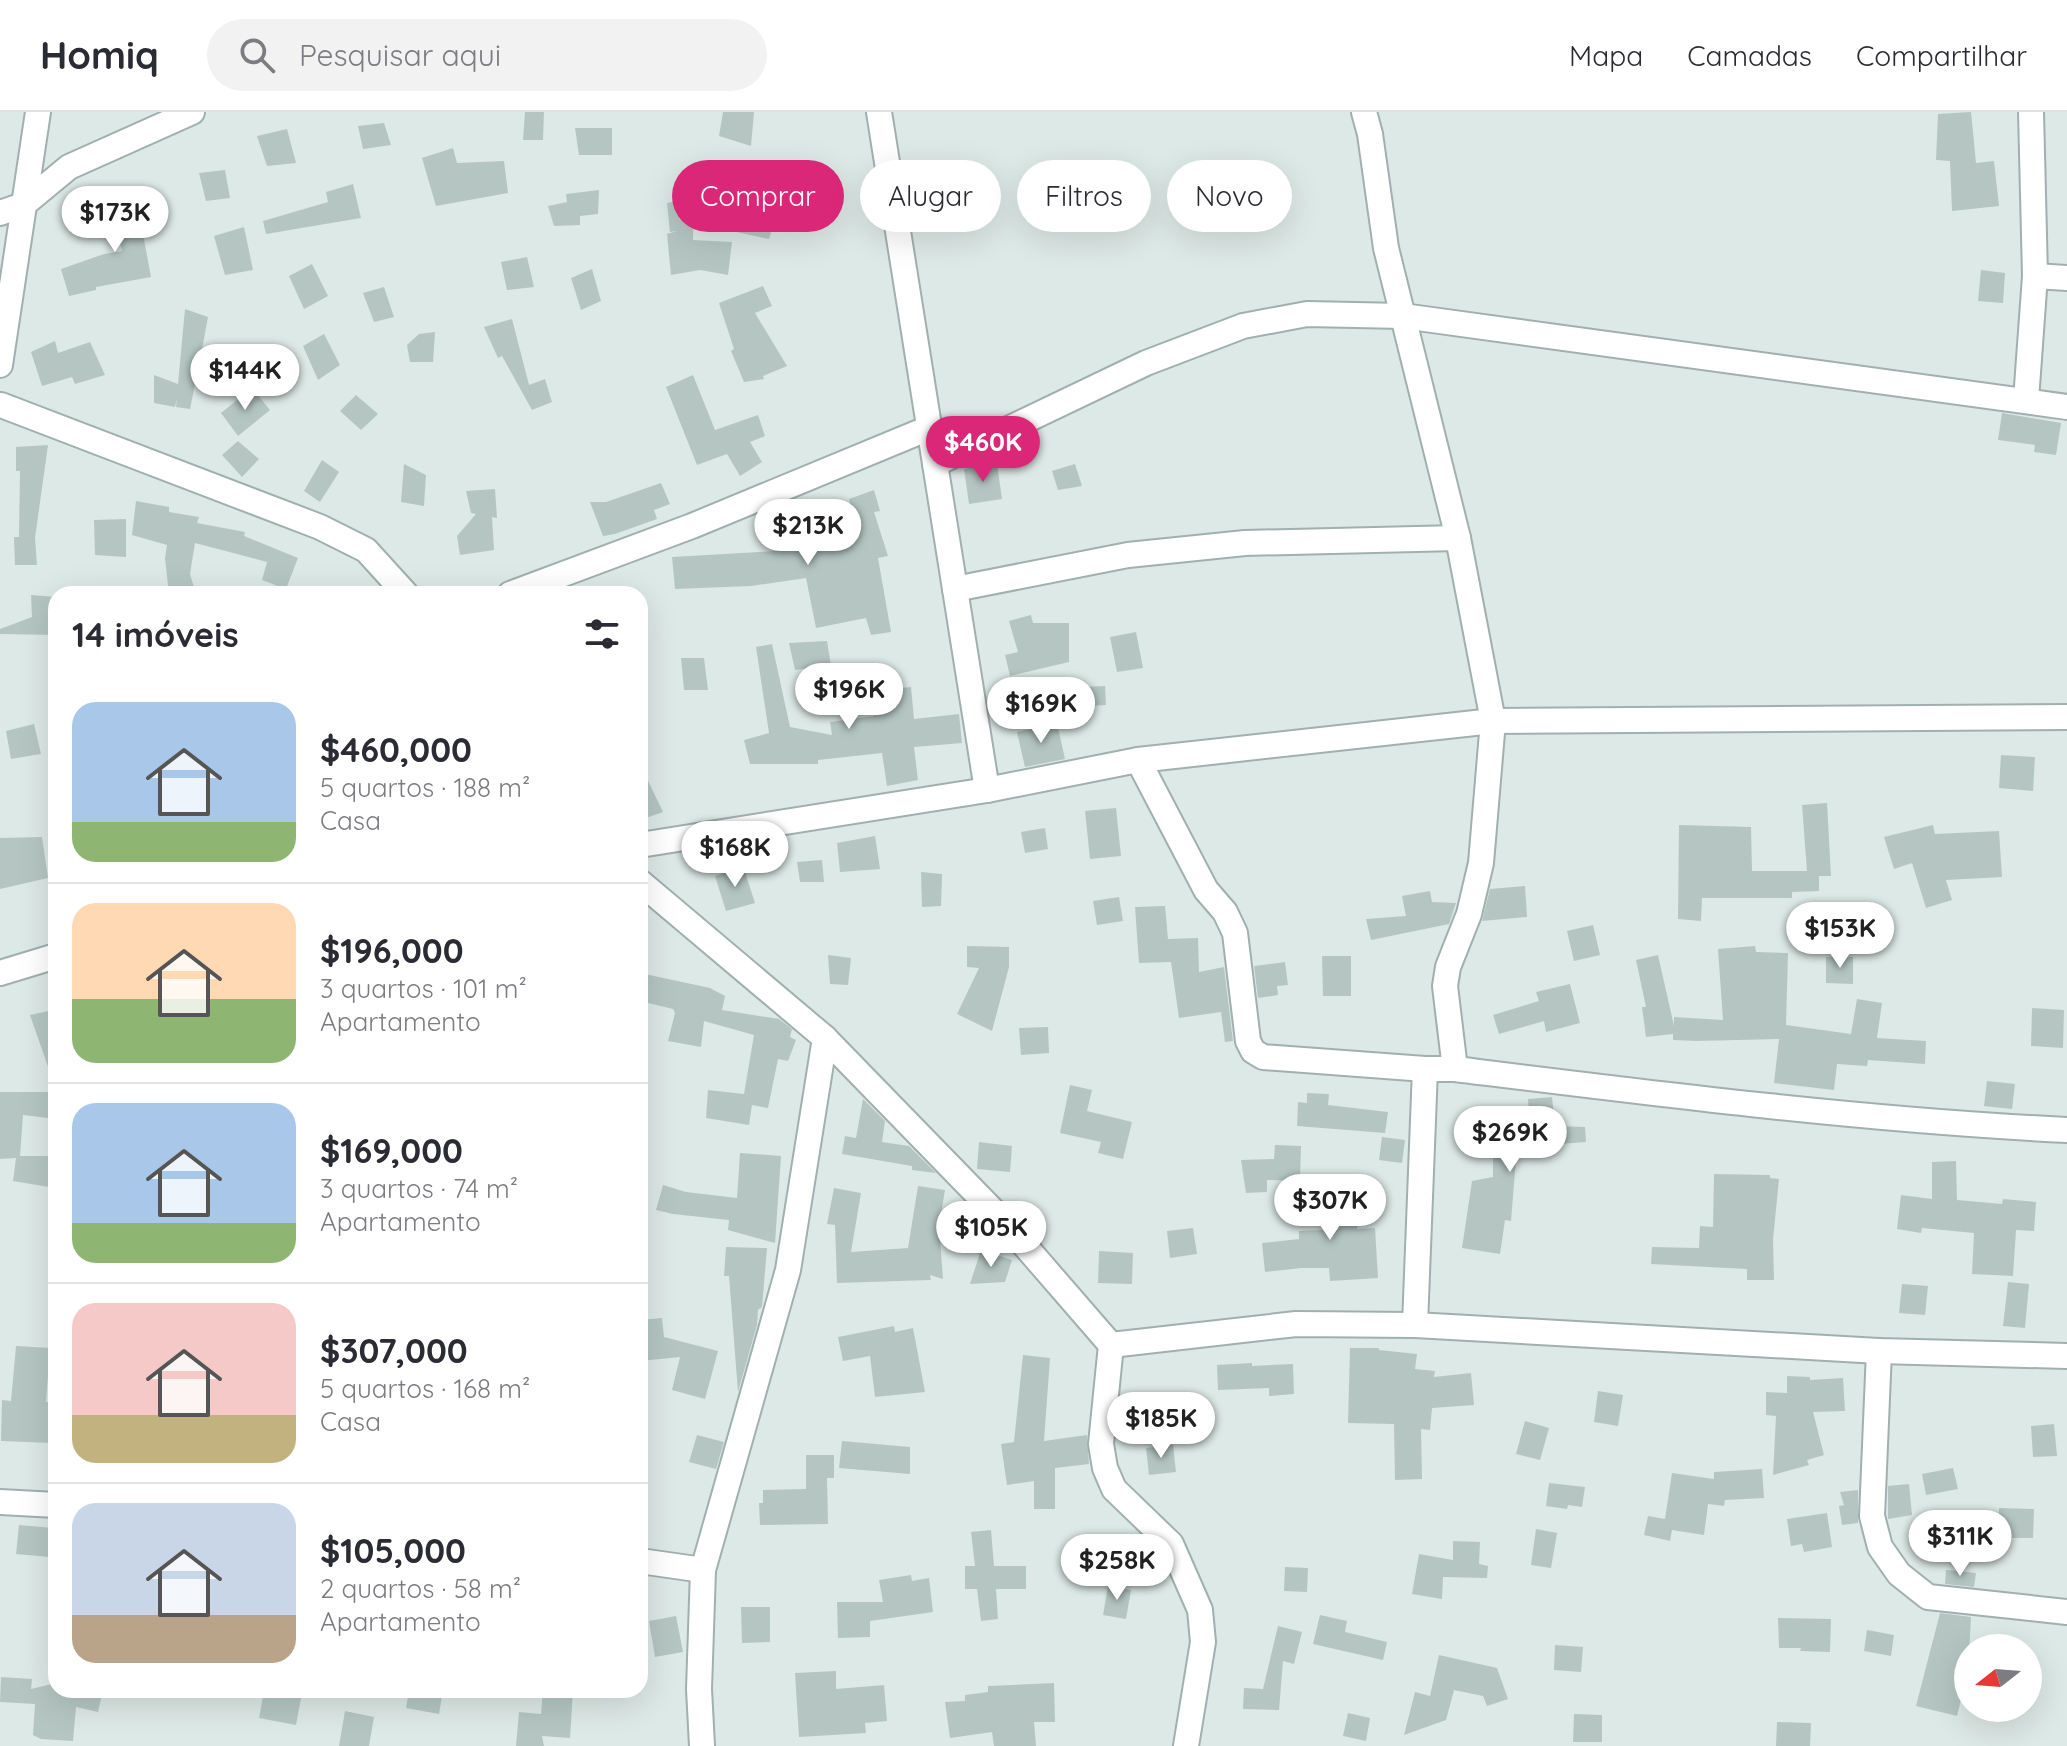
<!DOCTYPE html>
<html lang="pt">
<head>
<meta charset="utf-8">
<style>
  :root { --surface:#fff; --page:#f2f2f3; --text:#2b2b33; --muted:#7c7c81; --line:#e1e1e2; --accent:#db2777 }
  body { margin:0; font-family:Quicksand,sans-serif; background:var(--page); color:var(--text); height:100vh; display:flex; flex-direction:column; font-size:30px; white-space:nowrap }
  * { box-sizing:border-box; margin:0 }
  p { font-size:26px; color:var(--muted) }
  .icon { flex:none; width:44px; height:44px; fill:none; stroke:currentColor; stroke-width:2; stroke-linecap:round; stroke-linejoin:round }
  .map { position:relative; flex:1; overflow:hidden }
  .details { position:absolute; left:48px; top:474px; width:600px; height:1112px; display:flex; flex-direction:column; background:var(--surface); border-radius:24px; box-shadow:0 8px 32px #0002 }
  .details>* { flex:none }
  .banner { position:absolute; left:672px; top:48px; width:760px; height:72px; display:flex; gap:16px }
  .needle { width:52px; rotate:253deg }
  .fabs { position:absolute; left:1954px; top:1522px; display:grid; gap:16px }
  .fabs a { display:grid; place-items:center; width:88px; height:88px; border-radius:50%; background:var(--surface); box-shadow:0 8px 32px #0002; font-size:40px }
  .price { position:absolute; translate:-50% -68px; padding:0 18px; border-radius:28px; background:#fff; color:#222; font-size:26px; line-height:52px; filter:drop-shadow(0 2px 4px #0008) }
  .price::after { content:''; position:absolute; left:50%; top:48px; width:24px; height:18px; margin-left:-12px; background:inherit; clip-path:polygon(0 0,100% 0,50% 100%) }
  .price.selected { background:var(--accent); color:#fff }
  ul { padding:0; list-style:none }
  li { display:flex; align-items:center; gap:24px; height:200px; padding:0 24px }
  li+li { border-top:2px solid var(--line) }
  li span { display:grid; place-items:center; flex:none; width:224px; height:160px; border-radius:24px; color:#555 }
  li>.icon { margin-inline-start:auto }
  span .icon { width:96px; height:96px; fill:#fffc; stroke-width:1 }
  li b { font-size:34px }
  h2 { display:flex; justify-content:space-between; align-items:center; height:96px; padding:0 24px; font-size:34px }
  .pill { padding:0 28px; border-radius:36px; background:var(--surface); box-shadow:0 8px 32px #0002; font-size:28px; line-height:72px }
  .pill.selected { background:var(--accent); color:#fff }
  header { display:flex; align-items:center; gap:48px; box-sizing:border-box; height:112px; padding:0 40px; background:var(--surface); border-bottom:2px solid var(--line) }
  header strong { font-size:38px }
  nav { display:flex; gap:44px; margin-inline-start:auto; font-size:28px }
  .search { width:560px; height:72px; background:var(--page); display:flex; align-items:center; gap:20px; box-sizing:border-box; padding:0 28px; border-radius:44px; color:var(--muted); font-size:30px }
  .map>svg:first-child { display:block }
  .building { fill:#b5c6c2 }
  .lines { fill:none; stroke-linecap:round; stroke-linejoin:round }
  .minor-casing { stroke:#a0b0ae; stroke-width:28 }
  .minor { stroke:#fff; stroke-width:24 }
</style>
</head>
<body>
<header>
<strong>Homiq</strong>
<div class="search"><svg class="icon" aria-label="search" viewBox="0 0 24 24"><circle cx="10" cy="10" r="6"/><path d="M15 15l6 6"/></svg>Pesquisar aqui</div>
<nav><a>Mapa</a><a>Camadas</a><a>Compartilhar</a></nav>
</header>
<div class="map">
<svg width="2067" height="1634" viewBox="0 0 2067 1634">
  <rect width="100%" height="100%" fill="#dde9e6"/>
  <g class="building">
    <polygon points="525,0 544,0 543,28 523,28"/>
    <polygon points="723,0 754,0 751,34 719,24"/>
    <polygon points="1971,0 1976,51 1994,49 1999,94 1952,99 1950,49 1936,48 1938,2"/>
    <polygon points="384,11 391,33 363,37 358,14"/>
    <polygon points="575,16 612,16 612,43 579,43"/>
    <polygon points="287,17 296,51 267,54 257,24"/>
    <polygon points="453,36 457,51 504,49 508,81 436,94 422,46"/>
    <polygon points="225,58 230,86 206,89 199,61"/>
    <polygon points="353,72 361,106 266,122 263,109 328,90 326,80"/>
    <polygon points="599,78 598,102 580,104 580,113 554,114 548,94 567,90 566,82"/>
    <polygon points="694,85 693,128 732,130 728,163 700,158 671,163 667,122 677,119 670,120 667,91"/>
    <polygon points="145,86 148,122 143,122 151,165 96,175 96,178 69,184 61,157 104,142 122,139 110,87 125,90"/>
    <polygon points="735,100 775,106 769,127 732,119"/>
    <polygon points="244,115 253,158 225,163 214,124"/>
    <polygon points="527,145 534,175 507,178 501,150"/>
    <polygon points="312,152 328,184 304,197 289,164"/>
    <polygon points="592,157 601,189 581,198 571,166"/>
    <polygon points="1981,158 2005,161 2003,191 1978,189"/>
    <polygon points="763,174 772,194 755,201 787,254 763,264 764,267 744,270 731,239 734,237 719,191"/>
    <polygon points="384,175 394,205 374,210 363,181"/>
    <polygon points="185,197 208,205 200,248 210,249 206,275 195,272 190,297 176,295 177,286 175,295 154,291 154,263 178,272"/>
    <polygon points="512,207 529,273 545,267 552,290 532,298 502,244 498,246 484,215"/>
    <polygon points="435,220 433,250 410,250 407,233 419,222"/>
    <polygon points="324,222 340,253 318,268 303,234"/>
    <polygon points="55,229 58,241 90,230 105,263 75,272 72,265 42,274 31,240"/>
    <polygon points="693,263 715,318 758,303 765,324 750,330 762,350 740,364 727,342 697,353 666,275"/>
    <polygon points="252,276 270,298 238,324 221,301"/>
    <polygon points="356,283 378,302 361,318 340,299"/>
    <polygon points="2002,301 2061,311 2056,343 2034,340 2035,333 1998,328"/>
    <polygon points="238,329 259,347 242,365 222,343"/>
    <polygon points="48,333 35,426 37,453 15,453 14,425 19,425 20,359 16,359 16,335"/>
    <polygon points="322,348 339,360 320,390 304,379"/>
    <polygon points="404,352 426,363 424,394 401,390"/>
    <polygon points="997,352 1002,387 969,392 964,357"/>
    <polygon points="1075,352 1082,374 1058,378 1052,359"/>
    <polygon points="661,371 670,392 654,398 657,407 615,422 603,424 590,390 606,390"/>
    <polygon points="495,377 497,406 492,405 494,438 460,443 457,424 476,402 471,401 466,379"/>
    <polygon points="874,378 880,399 874,400 888,444 878,446 891,520 871,523 866,506 816,516 806,466 751,474 675,477 672,445 775,439 767,407 811,392 816,436 859,426 849,387"/>
    <polygon points="136,389 169,395 169,400 199,405 197,411 245,420 244,424 298,446 286,477 262,468 267,450 195,431 190,462 196,482 169,482 165,446 167,433 132,423"/>
    <polygon points="126,407 126,445 95,443 94,408"/>
    <polygon points="31,483 56,485 56,523 0,522 0,517 32,505"/>
    <polygon points="1031,503 1033,511 1069,511 1069,550 1010,564 1005,543 1018,540 1009,509"/>
    <polygon points="1136,520 1143,556 1117,560 1110,525"/>
    <polygon points="827,529 831,553 795,558 789,531"/>
    <polygon points="772,532 790,615 832,623 830,610 874,604 870,580 911,575 914,607 959,602 962,631 914,635 918,668 887,674 882,641 818,648 818,652 750,652 744,628 769,621 756,535"/>
    <polygon points="681,546 704,546 708,578 684,578"/>
    <polygon points="1105,574 1106,593 1083,594 1082,575"/>
    <polygon points="1057,611 1065,647 1025,655 1017,620"/>
    <polygon points="34,612 41,642 11,647 6,619"/>
    <polygon points="2001,643 2035,645 2033,679 1999,676"/>
    <polygon points="640,652 663,700 640,708"/>
    <polygon points="1827,691 1831,764 1819,764 1819,779 1792,780 1792,786 1702,786 1701,809 1678,807 1679,713 1751,715 1752,759 1807,759 1802,693"/>
    <polygon points="1116,696 1121,744 1090,747 1085,699"/>
    <polygon points="1933,713 1935,722 1999,719 2002,765 1946,768 1952,788 1926,796 1912,751 1894,757 1884,725"/>
    <polygon points="1045,716 1048,737 1025,741 1021,720"/>
    <polygon points="875,724 880,757 840,760 837,731"/>
    <polygon points="42,725 48,766 0,777 0,726"/>
    <polygon points="822,748 824,770 800,770 797,750"/>
    <polygon points="743,754 755,791 726,799 715,764"/>
    <polygon points="921,760 942,762 941,794 922,795"/>
    <polygon points="1525,774 1527,805 1482,809 1490,777"/>
    <polygon points="1430,779 1432,790 1456,791 1449,812 1371,828 1366,807 1406,804 1402,784"/>
    <polygon points="1119,785 1123,809 1097,813 1093,789"/>
    <polygon points="1165,794 1168,827 1198,826 1199,860 1224,855 1233,929 1225,930 1221,900 1179,906 1171,850 1139,851 1135,795"/>
    <polygon points="1593,813 1600,843 1574,849 1567,819"/>
    <polygon points="967,834 1009,835 1009,855 992,919 957,902 979,856 967,855"/>
    <polygon points="1755,834 1756,840 1788,841 1786,913 1851,922 1857,887 1882,891 1877,926 1926,929 1925,952 1868,948 1867,954 1837,952 1834,978 1774,971 1779,927 1697,929 1673,928 1673,922 1646,925 1642,895 1646,895 1636,848 1658,843 1674,914 1674,905 1723,908 1718,837"/>
    <polygon points="828,843 851,846 848,873 830,872"/>
    <polygon points="1322,844 1351,844 1351,884 1323,884"/>
    <polygon points="1826,845 1853,845 1853,872 1826,871"/>
    <polygon points="1285,850 1288,873 1277,874 1278,883 1258,886 1254,854"/>
    <polygon points="640,861 710,876 725,884 722,898 779,907 792,917 790,925 796,928 788,949 778,947 768,996 752,993 749,1013 706,1006 708,978 744,982 754,923 704,909 701,935 668,929 675,901 673,897 640,889"/>
    <polygon points="1570,872 1580,911 1546,920 1544,909 1499,922 1493,903 1539,889 1536,880"/>
    <polygon points="2032,896 2064,898 2063,936 2031,934"/>
    <polygon points="53,898 56,912 56,969 53,969 30,903"/>
    <polygon points="1048,915 1049,941 1021,943 1019,916"/>
    <polygon points="1987,969 2015,972 2012,997 1984,994"/>
    <polygon points="1070,973 1092,978 1087,999 1132,1010 1123,1047 1098,1041 1101,1030 1060,1021"/>
    <polygon points="0,980 56,980 56,1007 23,1003 20,1044 54,1044 49,1075 13,1069 16,1046 0,1047"/>
    <polygon points="1307,981 1329,982 1328,993 1388,1000 1385,1021 1297,1014 1298,990 1307,991"/>
    <polygon points="1552,985 1555,1014 1585,1015 1586,1030 1517,1035 1511,1109 1505,1108 1500,1142 1462,1136 1472,1069 1493,1065 1493,1014 1530,1014 1528,987"/>
    <polygon points="863,987 885,1009 882,1030 909,1034 936,1061 912,1058 912,1054 842,1042 845,1024 856,1026"/>
    <polygon points="1382,1025 1405,1028 1402,1051 1379,1048"/>
    <polygon points="979,1030 1012,1034 1010,1060 977,1057"/>
    <polygon points="1275,1033 1301,1034 1300,1069 1267,1068 1267,1080 1246,1081 1241,1048 1274,1047"/>
    <polygon points="740,1041 781,1044 775,1131 728,1118 729,1108 673,1102 656,1098 663,1073 686,1080 737,1086"/>
    <polygon points="1956,1049 1957,1088 2002,1092 2003,1087 2036,1090 2034,1119 2016,1118 2013,1164 1972,1162 1974,1121 1922,1116 1921,1121 1897,1117 1901,1083 1932,1087 1932,1050"/>
    <polygon points="1714,1062 1770,1063 1770,1066 1779,1067 1773,1128 1774,1168 1747,1168 1747,1157 1651,1152 1652,1135 1699,1136 1700,1114 1713,1115"/>
    <polygon points="1326,1073 1360,1075 1357,1117 1375,1116 1378,1166 1330,1169 1329,1156 1301,1156 1265,1160 1262,1131 1299,1127 1299,1119 1323,1118"/>
    <polygon points="918,1074 945,1078 939,1114 943,1167 930,1163 931,1168 837,1171 835,1113 827,1112 834,1076 861,1081 851,1140 908,1136"/>
    <polygon points="1193,1116 1197,1142 1170,1146 1167,1119"/>
    <polygon points="726,1135 767,1136 762,1195 758,1198 757,1213 738,1280 729,1164 724,1164"/>
    <polygon points="981,1138 1012,1148 1005,1170 970,1172"/>
    <polygon points="1099,1139 1133,1141 1132,1172 1098,1171"/>
    <polygon points="2008,1170 2029,1172 2025,1216 2003,1214"/>
    <polygon points="1902,1172 1928,1174 1925,1203 1899,1201"/>
    <polygon points="662,1206 664,1225 718,1239 705,1287 672,1278 680,1245 640,1249 640,1208"/>
    <polygon points="894,1214 895,1220 913,1216 925,1280 875,1285 870,1244 843,1249 838,1225"/>
    <polygon points="16,1234 50,1236 46,1290 53,1290 52,1331 1,1329 2,1288 11,1289"/>
    <polygon points="1350,1236 1379,1236 1379,1238 1417,1242 1415,1257 1435,1259 1434,1265 1471,1261 1474,1293 1432,1296 1430,1318 1421,1317 1422,1367 1395,1368 1394,1312 1348,1311"/>
    <polygon points="1023,1243 1050,1246 1044,1329 1087,1323 1089,1352 1055,1356 1055,1397 1034,1397 1034,1369 1007,1373 1001,1332 1014,1330"/>
    <polygon points="1252,1251 1252,1254 1293,1252 1294,1282 1269,1284 1269,1276 1218,1278 1217,1253"/>
    <polygon points="1787,1264 1810,1265 1810,1268 1843,1266 1845,1299 1813,1300 1824,1343 1807,1348 1809,1353 1773,1363 1776,1304 1766,1303 1766,1280 1787,1281"/>
    <polygon points="1598,1279 1623,1283 1618,1314 1594,1310"/>
    <polygon points="1525,1309 1549,1316 1540,1348 1516,1342"/>
    <polygon points="2054,1312 2057,1344 2033,1345 2031,1314"/>
    <polygon points="697,1323 724,1330 716,1357 689,1350"/>
    <polygon points="842,1329 910,1335 910,1362 839,1356"/>
    <polygon points="1173,1333 1176,1360 1149,1363 1146,1336"/>
    <polygon points="806,1343 834,1343 834,1366 827,1366 828,1412 760,1413 759,1391 763,1391 763,1378 806,1377"/>
    <polygon points="1953,1356 1958,1377 1926,1383 1922,1362"/>
    <polygon points="1762,1357 1764,1386 1725,1388 1724,1394 1708,1392 1704,1423 1672,1418 1670,1429 1644,1423 1648,1404 1665,1407 1672,1361 1714,1367 1714,1360"/>
    <polygon points="1549,1371 1585,1375 1582,1395 1568,1393 1567,1397 1546,1394"/>
    <polygon points="1909,1372 1912,1403 1888,1407 1888,1374"/>
    <polygon points="1858,1378 1858,1411 1842,1413 1839,1394 1844,1393 1840,1380"/>
    <polygon points="1999,1396 2034,1397 2033,1426 1999,1426"/>
    <polygon points="1827,1401 1832,1435 1804,1440 1802,1432 1791,1434 1787,1407"/>
    <polygon points="19,1413 53,1416 50,1445 16,1442"/>
    <polygon points="1536,1417 1557,1421 1551,1456 1531,1453"/>
    <polygon points="991,1418 994,1454 1026,1454 1026,1477 996,1477 998,1507 981,1509 977,1477 965,1477 965,1454 975,1454 971,1420"/>
    <polygon points="1453,1429 1480,1430 1479,1452 1488,1454 1487,1466 1443,1465 1442,1487 1412,1482 1419,1442 1453,1448"/>
    <polygon points="1285,1455 1308,1456 1307,1480 1284,1479"/>
    <polygon points="1946,1458 1976,1461 1974,1475 1945,1472"/>
    <polygon points="911,1463 912,1469 929,1466 933,1500 870,1509 870,1525 838,1526 837,1490 883,1490 879,1468"/>
    <polygon points="1108,1474 1131,1478 1126,1507 1103,1503"/>
    <polygon points="741,1495 770,1495 770,1530 742,1531"/>
    <polygon points="1940,1501 1971,1505 1968,1560 1957,1604 1916,1594"/>
    <polygon points="1320,1503 1347,1509 1345,1520 1387,1530 1383,1548 1313,1532"/>
    <polygon points="676,1504 683,1540 655,1545 649,1509"/>
    <polygon points="1778,1506 1831,1507 1830,1540 1800,1539 1801,1536 1779,1536"/>
    <polygon points="1278,1514 1302,1520 1294,1552 1283,1549 1279,1598 1243,1597 1244,1576 1263,1577"/>
    <polygon points="1867,1518 1894,1523 1891,1544 1864,1539"/>
    <polygon points="1555,1533 1583,1535 1581,1560 1554,1558"/>
    <polygon points="1439,1543 1497,1556 1508,1587 1487,1594 1483,1584 1454,1578 1446,1608 1404,1623 1415,1580 1430,1584"/>
    <polygon points="836,1559 836,1577 884,1573 887,1609 865,1611 866,1621 799,1625 795,1561"/>
    <polygon points="1,1565 32,1567 31,1577 56,1571 56,1578 103,1578 98,1600 76,1595 73,1629 41,1627 33,1623 35,1592 0,1590"/>
    <polygon points="1054,1571 1055,1610 1034,1610 1036,1634 994,1634 992,1620 950,1626 945,1590 965,1589 965,1583 988,1580 988,1574"/>
    <polygon points="409,1578 443,1578 439,1602 406,1596"/>
    <polygon points="543,1578 573,1578 570,1626 542,1624 544,1634 516,1634 519,1600 541,1602"/>
    <polygon points="264,1579 301,1586 296,1613 259,1606"/>
    <polygon points="345,1599 374,1605 369,1634 339,1634"/>
    <polygon points="1348,1601 1370,1606 1366,1629 1343,1624"/>
    <polygon points="1574,1602 1602,1603 1602,1630 1573,1630"/>
    <polygon points="1777,1610 1811,1611 1810,1634 1776,1634"/>
  </g>
  <g class="lines">
    <g class="minor-casing">
      <g id="minor">
        <polyline points="879,0 987,678"/>
        <polyline points="1364,0 1370,22 1386,136 1458,426 1493,609 1481,751 1469,802 1448,855 1445,874 1455,957"/>
        <polyline points="2031,0 2035,164"/>
        <polyline points="0,101 23,93 69,55 192,0"/>
        <polyline points="0,253 38,0"/>
        <polyline points="2026,288 2035,164 2067,166"/>
        <polyline points="1,293 320,415 366,438 406,482"/>
        <polyline points="935,352 1146,251 1243,214 1307,202 1403,204 2067,295"/>
        <polyline points="955,477 1128,443 1245,431 1458,426"/>
        <polyline points="510,482 692,414 929,316"/>
        <path d="M1138,648L1206,778L1225,800L1235,821L1248,929L1253,939L1263,945L1425,957H1455C1658,982 1862,1008 2067,1018"/>
        <polyline points="640,733 987,678 1138,648 1493,609 2067,605"/>
        <polyline points="640,770 825,926 1007,1113 1111,1233 1101,1332 1105,1356 1114,1377 1171,1432 1200,1498 1203,1530 1186,1634"/>
        <polyline points="0,861 56,844"/>
        <polyline points="1415,1213 1425,957"/>
        <polyline points="1111,1233 1296,1212 1415,1213 1879,1239 2067,1244"/>
        <polyline points="1879,1239 1872,1404 1880,1435 1899,1462 1928,1485 2067,1500"/>
        <polyline points="0,1390 56,1393"/>
        <polyline points="640,1449 703,1458"/>
        <polyline points="702,1634 699,1577 703,1458 788,1158 825,926"/>
      </g>
    </g>
    <use href="#minor" class="minor"/>
  </g>
</svg>
<div class="fabs">
<a><svg class="needle" viewBox="-14 -14 28 28"><path d="M0-13l5 13h-10z" fill="#e53935"/><path d="M0 13l5-13h-10z" fill="#7c7c81"/></svg></a>
</div>
<b class="price" style="left:115px;top:142px">$173K</b>
<b class="price" style="left:245px;top:300px">$144K</b>
<b class="price selected" style="left:983px;top:372px">$460K</b>
<b class="price" style="left:808px;top:455px">$213K</b>
<b class="price" style="left:849px;top:619px">$196K</b>
<b class="price" style="left:1041px;top:633px">$169K</b>
<b class="price" style="left:735px;top:777px">$168K</b>
<b class="price" style="left:1840px;top:858px">$153K</b>
<b class="price" style="left:1510px;top:1062px">$269K</b>
<b class="price" style="left:1330px;top:1130px">$307K</b>
<b class="price" style="left:991px;top:1157px">$105K</b>
<b class="price" style="left:1161px;top:1348px">$185K</b>
<b class="price" style="left:1960px;top:1466px">$311K</b>
<b class="price" style="left:1117px;top:1490px">$258K</b>
<div class="banner">
<a class="pill selected">Comprar</a>
<a class="pill">Alugar</a>
<a class="pill">Filtros</a>
<a class="pill">Novo</a>
</div>
<section class="details">
<h2>14 imóveis<svg class="icon" aria-label="filters" viewBox="0 0 24 24"><path d="M4 7h16M4 17h16"/><circle cx="9" cy="7" r="2"/><circle cx="15" cy="17" r="2"/></svg></h2>
<ul>
<li><span style="background:linear-gradient(#a9c7e8 75%,#8fb573 0)"><svg class="icon" aria-label="home" viewBox="0 0 24 24"><path d="M3 11l9-7 9 7M6 9v11h12V9"/></svg></span><div><b>$460,000</b><p>5 quartos · 188 m²</p><p>Casa</p></div></li>
<li><span style="background:linear-gradient(#ffd9b3 60%,#8fb573 0)"><svg class="icon" aria-label="home" viewBox="0 0 24 24"><path d="M3 11l9-7 9 7M6 9v11h12V9"/></svg></span><div><b>$196,000</b><p>3 quartos · 101 m²</p><p>Apartamento</p></div></li>
<li><span style="background:linear-gradient(#a9c7e8 75%,#8fb573 0)"><svg class="icon" aria-label="home" viewBox="0 0 24 24"><path d="M3 11l9-7 9 7M6 9v11h12V9"/></svg></span><div><b>$169,000</b><p>3 quartos · 74 m²</p><p>Apartamento</p></div></li>
<li><span style="background:linear-gradient(#f6c9c9 70%,#c2b280 0)"><svg class="icon" aria-label="home" viewBox="0 0 24 24"><path d="M3 11l9-7 9 7M6 9v11h12V9"/></svg></span><div><b>$307,000</b><p>5 quartos · 168 m²</p><p>Casa</p></div></li>
<li><span style="background:linear-gradient(#c9d6e8 70%,#b9a48a 0)"><svg class="icon" aria-label="home" viewBox="0 0 24 24"><path d="M3 11l9-7 9 7M6 9v11h12V9"/></svg></span><div><b>$105,000</b><p>2 quartos · 58 m²</p><p>Apartamento</p></div></li>
</ul>
</section>
</div>
</body>
</html>
